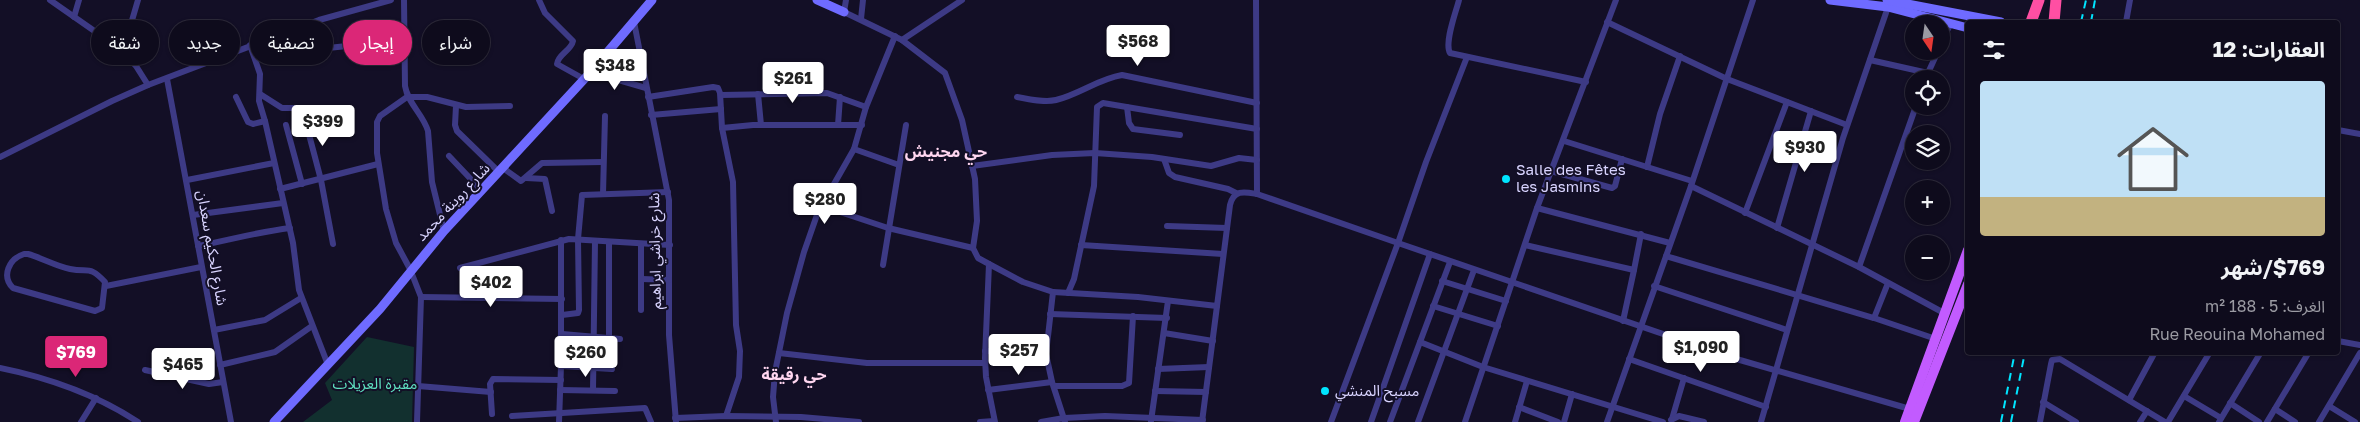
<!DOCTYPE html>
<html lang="ar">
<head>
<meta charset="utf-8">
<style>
  :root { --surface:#0e0b1c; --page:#1c1929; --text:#f1f3f6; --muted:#9b9ba3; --line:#2e2b3b; --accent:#db2777 }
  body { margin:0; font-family:"Golos Text","Noto Sans Arabic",sans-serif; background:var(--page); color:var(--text); direction:rtl; height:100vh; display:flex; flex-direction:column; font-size:19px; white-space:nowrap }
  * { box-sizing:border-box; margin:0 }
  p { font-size:16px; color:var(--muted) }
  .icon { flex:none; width:28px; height:28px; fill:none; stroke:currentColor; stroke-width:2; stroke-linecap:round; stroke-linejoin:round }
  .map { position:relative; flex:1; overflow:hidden; direction:ltr }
  .side { position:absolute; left:1965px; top:20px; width:375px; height:335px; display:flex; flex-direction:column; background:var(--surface); border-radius:5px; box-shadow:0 1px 4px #0004,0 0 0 1px var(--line); direction:rtl }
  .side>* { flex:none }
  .guide { position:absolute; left:15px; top:20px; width:475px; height:45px; direction:rtl; display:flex; gap:10px }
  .needle { width:32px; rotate:167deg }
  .tools { position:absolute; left:1905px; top:15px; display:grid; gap:10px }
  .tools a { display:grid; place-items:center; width:45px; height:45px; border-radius:50%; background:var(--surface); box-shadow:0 1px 4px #0004,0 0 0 1px var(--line); font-size:25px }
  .price { position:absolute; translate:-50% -42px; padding:0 11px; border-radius:5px; background:#fff; color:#222; font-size:16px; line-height:32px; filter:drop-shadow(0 1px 2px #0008) }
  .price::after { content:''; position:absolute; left:50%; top:30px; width:15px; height:11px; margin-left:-8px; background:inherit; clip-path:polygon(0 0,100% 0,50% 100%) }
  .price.on { background:var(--accent); color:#fff }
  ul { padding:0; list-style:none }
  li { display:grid; align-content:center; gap:10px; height:265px; padding:0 15px }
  li span { display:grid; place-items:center; height:155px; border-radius:5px; color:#555 }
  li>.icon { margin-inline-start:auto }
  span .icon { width:90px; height:90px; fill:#fffc; stroke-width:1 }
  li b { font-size:21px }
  h2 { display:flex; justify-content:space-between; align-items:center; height:60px; padding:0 15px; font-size:21px }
  .pill { padding:0 18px; border-radius:22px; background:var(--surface); box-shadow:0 1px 4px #0004,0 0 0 1px var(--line); font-size:18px; line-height:45px }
  .pill.on { background:var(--accent); color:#fff }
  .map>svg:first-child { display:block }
  .green { fill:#12302f }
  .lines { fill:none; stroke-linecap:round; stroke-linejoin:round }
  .street { stroke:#3d3a85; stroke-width:6 }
  .secondary { stroke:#6f6bff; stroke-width:9 }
  .primary { stroke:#c25bff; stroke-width:10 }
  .highway { stroke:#ff4fa3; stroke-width:11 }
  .rail { stroke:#00e5ff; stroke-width:2; stroke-dasharray:8 6; stroke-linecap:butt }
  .poi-dot { fill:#00e5ff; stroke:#130f26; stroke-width:2 }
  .labels { text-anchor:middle; stroke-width:4; stroke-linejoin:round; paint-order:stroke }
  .poi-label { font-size:15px; fill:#d9d4ff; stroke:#130f26; text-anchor:start }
  .street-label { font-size:15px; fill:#d9d4ff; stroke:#130f26 }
  .park-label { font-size:15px; fill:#5fe0c0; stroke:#130f26 }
  .neighbourhood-label { font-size:16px; font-weight:bold; fill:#ffd6f0; stroke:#130f26 }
</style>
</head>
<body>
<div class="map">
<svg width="2360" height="422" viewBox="0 0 2360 422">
  <rect width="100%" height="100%" fill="#130f26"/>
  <polygon class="green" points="367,337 414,347 412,422 303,422 332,400 325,383"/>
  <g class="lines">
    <g class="street">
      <polyline points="50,0 123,51 136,66 148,85"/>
      <path d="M404,0L405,86C408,104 423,114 428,131L432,182L444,231"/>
      <path d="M539,0L545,13L573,41C571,51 558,54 557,64L584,79"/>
      <polyline points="846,0 844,12 902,40 945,73 962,120 975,179 977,221 973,248 978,258 989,264 985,358 986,377 995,422"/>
      <polyline points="1256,0 1257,194"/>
      <path d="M1459,0C1456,12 1444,43 1450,53L1586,82"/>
      <polyline points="74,17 79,0"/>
      <polyline points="861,19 863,0"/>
      <polyline points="634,22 669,200 669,335 676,422"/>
      <polyline points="1607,22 1727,79 1847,125"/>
      <polyline points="2126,22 2130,0"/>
      <polyline points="902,40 962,0"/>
      <polyline points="1941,43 1951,23"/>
      <polyline points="250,45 260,74 259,101 265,121"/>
      <polyline points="328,48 404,40"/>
      <polyline points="123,51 138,0"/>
      <polyline points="1870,60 1928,73 1926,79"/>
      <polyline points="591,72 646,88"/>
      <polyline points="1928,73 1938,51"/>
      <polyline points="167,79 231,422"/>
      <polyline points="260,94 282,108 302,108 321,180 333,244"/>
      <polyline points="758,94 761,125"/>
      <polyline points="721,95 827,93 866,107"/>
      <polyline points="236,97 248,122 253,124 265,121 293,243 299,290 328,365"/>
      <polyline points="648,97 713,87 718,88 720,93 722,128 733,182 736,325 740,351 739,377 726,416"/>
      <path d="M1017,97C1029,99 1044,103 1056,100C1080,94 1098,79 1122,75L1257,103"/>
      <polyline points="456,106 455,125 457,131 499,172"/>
      <polyline points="1127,107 1129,123 1133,129 1180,135"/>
      <polyline points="651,115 721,109"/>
      <polyline points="286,125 302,184"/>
      <polyline points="838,125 840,97"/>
      <polyline points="722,128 753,125 862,125"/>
      <polyline points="2338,130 2360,134"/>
      <polyline points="1564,141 1692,181"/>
      <polyline points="854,149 899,165"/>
      <polyline points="449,156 482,191"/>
      <polyline points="0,157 112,101 148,85 319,20 391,0"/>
      <polyline points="1164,159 1169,173 1175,177 1228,189 1236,193"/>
      <polyline points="972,166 1052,155 1095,153 1152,157 1211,166 1239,158 1257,160"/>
      <polyline points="1647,167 1660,114 1680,56"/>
      <polyline points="503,168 521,181 542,163 603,162"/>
      <polyline points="1551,171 1612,188 1615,186 1622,159"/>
      <polyline points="526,178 545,179 552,211"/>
      <polyline points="187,180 274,163"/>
      <polyline points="1691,186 1859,267 1944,313"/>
      <polyline points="280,189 378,164"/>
      <polyline points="603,194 605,116"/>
      <polyline points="822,206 888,228 973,248"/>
      <polyline points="1537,208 1670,243"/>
      <polyline points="1745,213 1787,102"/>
      <polyline points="193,215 283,203"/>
      <polyline points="1167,226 1227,228"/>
      <polyline points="1777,228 1811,111"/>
      <polyline points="1081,245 1223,254"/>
      <polyline points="1525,245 1634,270 1641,234"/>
      <path d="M198,246C229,240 258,232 290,228"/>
      <path d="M24,254H28C42,258 56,266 70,269C89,273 89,265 105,282L102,308L95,311L13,288C1,276 9,259 24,254Z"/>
      <polyline points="1666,256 1874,318 1936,339"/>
      <polyline points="989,264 1023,282 1053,292 1046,354 1052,382 1065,422"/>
      <polyline points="883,265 906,125"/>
      <polyline points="1859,267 1916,106"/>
      <polyline points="460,268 569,239 670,245"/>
      <polyline points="642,279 669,280"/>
      <polyline points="1442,281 1506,301"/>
      <polyline points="106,286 201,267"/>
      <polyline points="1654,286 1787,330"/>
      <path d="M1053,292L1138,297L1217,306L1230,205C1234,189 1245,192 1257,194L1398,243L1426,162L1467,57"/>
      <polyline points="1068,293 1074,279 1094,186 1097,107 1103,103 1257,129"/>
      <polyline points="421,297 562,299"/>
      <polyline points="1433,306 1498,326"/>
      <polyline points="641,310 641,245"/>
      <polyline points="1050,314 1167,318"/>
      <polyline points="562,315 578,313 579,310 578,239 582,195 668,192"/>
      <polyline points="1874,318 1888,283"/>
      <polyline points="1623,321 1634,270"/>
      <polyline points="214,330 265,320 301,298"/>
      <polyline points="1164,333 1213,341"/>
      <polyline points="562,334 620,339"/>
      <polyline points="609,338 609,242"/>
      <polyline points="2338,341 2360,345"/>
      <polyline points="1420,342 1483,367 1663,422"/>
      <polyline points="985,351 1046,354"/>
      <polyline points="779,353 867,363 985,363"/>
      <polyline points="1629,359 1766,407"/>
      <polyline points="220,365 275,352 312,326"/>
      <polyline points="561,366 612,369"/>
      <path d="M0,368C50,378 95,394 138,422"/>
      <polyline points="1158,369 1209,367"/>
      <polyline points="145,370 209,384 223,382"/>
      <polyline points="418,386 491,392"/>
      <polyline points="1054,386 1122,386 1129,383 1133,316"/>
      <polyline points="560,390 615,391"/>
      <polyline points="593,390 595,241"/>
      <polyline points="988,390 1052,382"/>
      <polyline points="1155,391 1206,392"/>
      <polyline points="2184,396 2221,418"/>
      <polyline points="2129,400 2155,352"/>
      <polyline points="2043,402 2076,422"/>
      <polyline points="2230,403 2259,422"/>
      <polyline points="2329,406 2355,422"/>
      <polyline points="1519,407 1558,422"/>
      <polyline points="2275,409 2295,422"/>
      <polyline points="492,414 490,384 493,379 561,380"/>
      <polyline points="512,416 645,408 651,422"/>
      <polyline points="675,418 726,416 801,417 859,422"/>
      <polyline points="1672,419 1684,378"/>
      <polyline points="1671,420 1679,416 1704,422"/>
      <polyline points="1151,421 1168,301"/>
      <polyline points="81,422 96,398"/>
      <polyline points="417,422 421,297 410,269 396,243 386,209 377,153 377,122 380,116 407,97 427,97 466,107 510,106"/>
      <polyline points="559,422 561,366 561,240"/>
      <polyline points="776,422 773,397 775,372 787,313 804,252 818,212 854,149 866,107 895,36"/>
      <polyline points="980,422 994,421"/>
      <polyline points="1041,422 1064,418 1105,416 1203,420"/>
      <polyline points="1202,422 1217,306"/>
      <polyline points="1331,422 1398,243 1733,358 1910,409"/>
      <polyline points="1371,422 1430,254"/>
      <polyline points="1390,422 1450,262"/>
      <polyline points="1418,422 1474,270"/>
      <polyline points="1465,422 1537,208 1616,0"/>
      <polyline points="1515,422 1527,381"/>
      <polyline points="1564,422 1572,394"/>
      <polyline points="1607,422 1691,186 1753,0"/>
      <polyline points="1761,422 1843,138 1888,7"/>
      <polyline points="2040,422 2051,364 2052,360 2060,359 2165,422"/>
      <polyline points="2140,422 2147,411"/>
      <polyline points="2168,422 2210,352"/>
      <polyline points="2219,422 2261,352"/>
      <polyline points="2267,422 2309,352"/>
      <polyline points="2319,422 2360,353"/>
    </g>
    <g class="secondary">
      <polyline points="817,0 844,12"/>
      <polyline points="1830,0 1888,7 1968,28"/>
      <polyline points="1887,0 2001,22"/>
      <polyline points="274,422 380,309 444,231 588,75 652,0"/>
    </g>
    <g class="primary">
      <polyline points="1905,422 1968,250"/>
      <polyline points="1914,422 1968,284"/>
    </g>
    <g class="highway">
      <polyline points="2031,22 2039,0"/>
      <polyline points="2054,22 2056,0"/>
    </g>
    <g class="rail">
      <polyline points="2081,22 2086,0"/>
      <polyline points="2091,22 2095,0"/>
      <polyline points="2001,422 2015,352"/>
      <polyline points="2011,422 2025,352"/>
    </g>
  </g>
  <g class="poi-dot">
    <circle cx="1506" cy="179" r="5"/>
    <circle cx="1325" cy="391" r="5"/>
  </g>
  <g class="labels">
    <g class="poi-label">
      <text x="1516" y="175">Salle des Fêtes<tspan x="1516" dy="17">les Jasmins</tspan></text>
      <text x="1335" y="396">مسبح المنشي</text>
    </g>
    <g class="street-label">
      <text transform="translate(453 202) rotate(-47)" y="5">شارع روينة محمد</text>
      <text transform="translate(212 248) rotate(80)" y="5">شارع الحكيم سعدان</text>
      <text transform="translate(655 251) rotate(-91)" y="5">شارع خراشي ابراهيم</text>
    </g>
    <g class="park-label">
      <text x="375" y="389">مقبرة العزيلات</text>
    </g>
    <g class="neighbourhood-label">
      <text x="946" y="157">حي مجنيش</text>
      <text x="794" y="380">حي رقيقة</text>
    </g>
  </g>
</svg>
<div class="tools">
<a><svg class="needle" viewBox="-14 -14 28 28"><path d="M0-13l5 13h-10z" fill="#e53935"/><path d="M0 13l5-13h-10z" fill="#9b9ba3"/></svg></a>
<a><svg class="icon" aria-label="locate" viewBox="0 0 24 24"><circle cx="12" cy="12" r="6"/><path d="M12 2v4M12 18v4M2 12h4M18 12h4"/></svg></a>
<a><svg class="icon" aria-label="layers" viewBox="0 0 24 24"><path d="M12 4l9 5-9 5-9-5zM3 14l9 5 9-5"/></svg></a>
<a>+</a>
<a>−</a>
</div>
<b class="price" style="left:1138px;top:67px">$568</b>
<b class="price" style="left:615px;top:91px">$348</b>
<b class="price" style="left:793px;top:104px">$261</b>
<b class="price" style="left:323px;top:147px">$399</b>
<b class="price" style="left:1805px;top:173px">$930</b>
<b class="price" style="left:825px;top:225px">$280</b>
<b class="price" style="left:491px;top:308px">$402</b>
<b class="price" style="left:1701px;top:373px">$1,090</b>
<b class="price" style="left:1019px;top:376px">$257</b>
<b class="price on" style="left:76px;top:378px">$769</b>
<b class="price" style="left:586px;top:378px">$260</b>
<b class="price" style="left:183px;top:390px">$465</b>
<div class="guide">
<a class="pill">شراء</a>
<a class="pill on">إيجار</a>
<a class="pill">تصفية</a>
<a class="pill">جديد</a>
<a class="pill">شقة</a>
</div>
<section class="side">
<h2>العقارات: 12<svg class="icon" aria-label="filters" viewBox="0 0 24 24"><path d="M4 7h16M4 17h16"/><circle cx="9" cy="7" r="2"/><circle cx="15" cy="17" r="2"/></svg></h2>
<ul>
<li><span style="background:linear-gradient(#bfe0f5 75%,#c2b280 0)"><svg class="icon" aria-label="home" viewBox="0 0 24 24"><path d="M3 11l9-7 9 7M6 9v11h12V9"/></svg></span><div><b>$769/شهر</b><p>الغرف: 5 · 188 m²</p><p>Rue Reouina Mohamed</p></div></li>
</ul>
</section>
</div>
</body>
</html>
